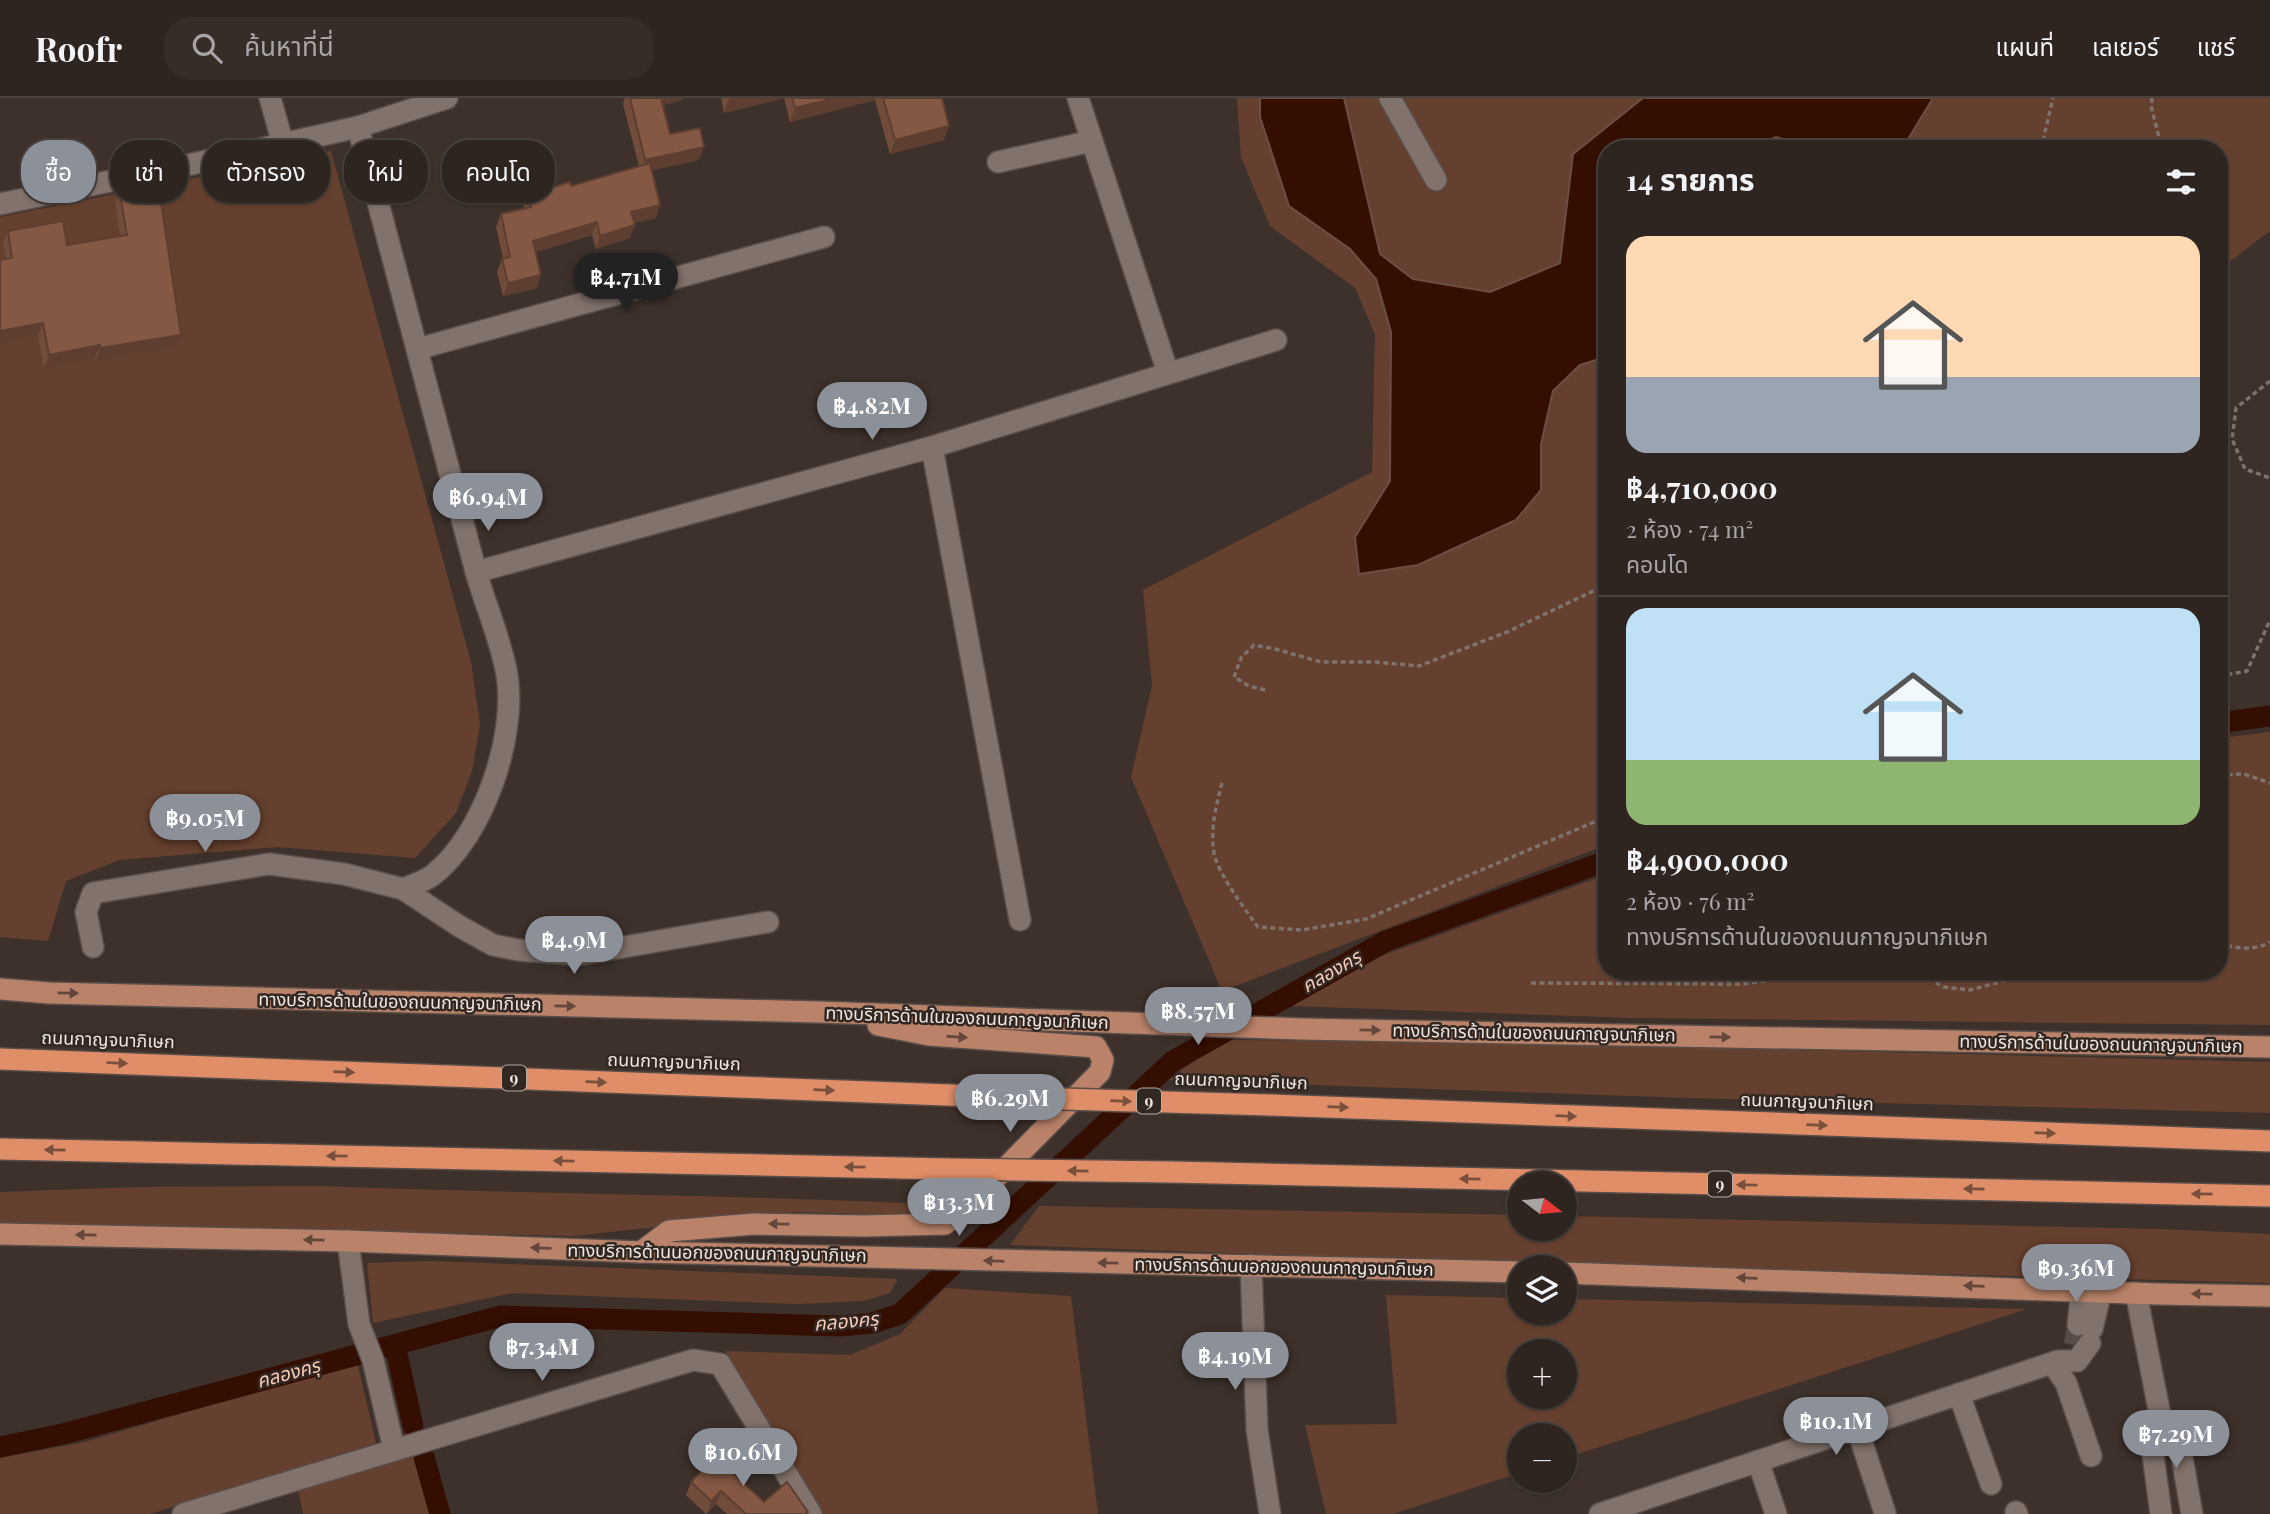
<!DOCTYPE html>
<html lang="th">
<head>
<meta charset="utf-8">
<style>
  :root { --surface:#2e2520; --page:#362d29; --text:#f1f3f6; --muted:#a7a5a5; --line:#49423e; --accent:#8c9099 }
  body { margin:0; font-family:"Playfair Display","Noto Sans Thai",serif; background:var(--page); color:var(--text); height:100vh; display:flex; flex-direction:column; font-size:26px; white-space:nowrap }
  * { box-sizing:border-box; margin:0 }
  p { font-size:23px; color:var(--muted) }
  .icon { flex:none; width:38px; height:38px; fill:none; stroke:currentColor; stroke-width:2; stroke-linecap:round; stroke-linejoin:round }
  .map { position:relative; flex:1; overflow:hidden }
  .panel { position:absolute; left:1598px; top:42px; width:630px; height:840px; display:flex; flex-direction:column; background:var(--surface); border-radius:28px; box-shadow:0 2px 5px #0004,0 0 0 2px var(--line) }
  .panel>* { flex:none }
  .banner { position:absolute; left:21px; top:42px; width:665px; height:63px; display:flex; gap:14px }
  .needle { width:46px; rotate:106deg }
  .controls { position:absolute; left:1507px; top:1073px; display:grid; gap:14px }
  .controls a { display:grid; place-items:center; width:70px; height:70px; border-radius:50%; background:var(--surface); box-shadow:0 2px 5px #0004,0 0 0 2px var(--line); font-size:35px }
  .price { position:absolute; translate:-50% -60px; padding:0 16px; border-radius:24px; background:var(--accent); color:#fff; font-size:23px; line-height:46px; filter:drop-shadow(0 2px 4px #0008) }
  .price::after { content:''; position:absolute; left:50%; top:42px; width:21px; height:16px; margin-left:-10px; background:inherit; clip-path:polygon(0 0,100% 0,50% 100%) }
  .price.active { background:#222; color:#fff }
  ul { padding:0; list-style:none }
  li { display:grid; align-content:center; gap:14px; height:371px; padding:0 28px }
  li+li { border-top:2px solid var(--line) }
  li span { display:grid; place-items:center; height:217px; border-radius:21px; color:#555 }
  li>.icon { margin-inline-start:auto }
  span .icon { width:126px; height:126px; fill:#fffc; stroke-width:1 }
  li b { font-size:30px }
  h2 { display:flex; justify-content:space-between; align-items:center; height:84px; padding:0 28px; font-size:30px }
  .pill { padding:0 24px; border-radius:28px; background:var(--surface); box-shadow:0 2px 5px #0004,0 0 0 2px var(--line); font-size:24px; line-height:63px }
  .pill.active { background:var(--accent); color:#fff }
  header { display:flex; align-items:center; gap:42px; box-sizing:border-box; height:98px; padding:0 35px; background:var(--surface); border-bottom:2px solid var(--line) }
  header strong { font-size:33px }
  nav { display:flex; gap:38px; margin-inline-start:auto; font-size:24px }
  .search { width:490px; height:63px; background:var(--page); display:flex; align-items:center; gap:18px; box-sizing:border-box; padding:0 24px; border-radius:28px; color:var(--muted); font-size:26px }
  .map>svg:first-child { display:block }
  .green { fill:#66402e; fill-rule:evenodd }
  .water { fill:#340e00; stroke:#6c4e44; stroke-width:2 }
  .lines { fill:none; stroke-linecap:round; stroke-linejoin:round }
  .canal { stroke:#340e00; stroke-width:21 }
  .minor-tunnel { stroke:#584c46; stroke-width:21; stroke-dasharray:21 10; stroke-linecap:butt }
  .minor-casing { stroke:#594d49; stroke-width:24 }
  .major-casing { stroke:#594d49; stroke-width:24 }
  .highway-casing { stroke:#594d49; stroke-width:24 }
  .path { stroke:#7d726c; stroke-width:3.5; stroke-dasharray:5 3.5; stroke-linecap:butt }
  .minor { stroke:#81726b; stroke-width:21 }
  .major { stroke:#ba8369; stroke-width:21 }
  .highway { stroke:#e08e68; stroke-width:21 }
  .highway-bridge-casing { stroke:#594d49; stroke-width:24; stroke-linecap:butt }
  .highway-bridge { stroke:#e08e68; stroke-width:21 }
  .wall { fill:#724c3a }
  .shaded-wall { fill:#5d3e30 }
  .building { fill:#855844; stroke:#5d3e30; stroke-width:2 }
  .oneway { fill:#62473a }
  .oneway2 { fill:#78503d }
  .labels { text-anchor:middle; stroke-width:5; stroke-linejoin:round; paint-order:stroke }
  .shield { fill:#332721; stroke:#b6aca7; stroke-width:2 }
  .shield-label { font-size:16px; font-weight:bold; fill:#eee5e1 }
  .street-label { font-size:18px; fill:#eee5e1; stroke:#332721 }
  .water-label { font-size:19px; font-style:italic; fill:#f8cab7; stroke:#332721 }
</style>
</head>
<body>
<header>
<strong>Roofr</strong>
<div class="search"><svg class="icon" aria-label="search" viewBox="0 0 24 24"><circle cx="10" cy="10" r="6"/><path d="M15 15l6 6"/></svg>ค้นหาที่นี่</div>
<nav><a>แผนที่</a><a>เลเยอร์</a><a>แชร์</a></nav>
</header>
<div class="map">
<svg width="2270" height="1416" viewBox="0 0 2270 1416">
  <rect width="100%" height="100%" fill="#3e312b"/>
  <g class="green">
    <polygon points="1237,0 2270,0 2270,133 2228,165 2219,523 2219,51 1606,51 1606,747 1222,893 1131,679 1152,588 1143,492 1372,374 1375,236 1355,190 1270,128 1241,59"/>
    <polygon points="331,53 471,564 480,627 472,673 456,715 415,760 278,749 119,762 66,783 48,843 0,839 0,119"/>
    <polygon points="2270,634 2270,927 1632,920 1292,908 1381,858 1606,777 1606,873 2219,873 2219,640"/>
    <polygon points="1221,942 1556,946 2270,964 2270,1015 1690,1000 1169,982"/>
    <path d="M320,1088C530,1096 741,1097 951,1107L947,1118L794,1114L574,1138L0,1125V1094L140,1089Z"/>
    <polygon points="1039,1108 1519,1117 1519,1130 1564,1130 1565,1118 2160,1131 2270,1136 2270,1185 1429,1162 1010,1147"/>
    <polygon points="432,1163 898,1181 890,1195 863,1203 797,1206 512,1195 373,1225 367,1165"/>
    <polygon points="945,1190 1071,1198 1098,1416 822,1416 725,1253 850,1257 900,1236"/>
    <path d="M1386,1197L1519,1200V1214H1564L1565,1201L2027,1211L1565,1360L1564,1337H1519V1375L1393,1416H1326L1305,1327L1397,1326ZM1519,1253H1564V1298H1519Z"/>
    <polygon points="357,1264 376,1345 150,1416 0,1416 0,1360 85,1344"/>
    <polygon points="417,1355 434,1416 303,1416 298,1391"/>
  </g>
  <polygon class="water" points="1260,0 1344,0 1380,156 1413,181 1490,194 1560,165 1573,56 1643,0 1933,0 1902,51 1818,51 1776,39 1746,51 1606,51 1606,259 1580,267 1553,293 1541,346 1541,392 1516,422 1418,467 1359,476 1355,439 1390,383 1391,234 1376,181 1350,151 1289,108 1260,19"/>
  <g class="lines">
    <g class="canal">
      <polyline points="2219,625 2270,618"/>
      <polyline points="395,1247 413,1328"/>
      <polyline points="0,1349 63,1336 501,1218 840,1228 873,1225 900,1216 1173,963 1386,843 1606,763"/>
      <polyline points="424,1359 440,1416"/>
    </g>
    <polyline class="minor-tunnel" points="2074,1247 2078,1227"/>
    <g class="minor-casing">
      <g id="minor">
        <polyline points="270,0 283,46"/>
        <polyline points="1078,0 1168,275"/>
        <polyline points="1390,0 1436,82"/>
        <path d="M358,29L476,474C486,509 501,542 507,577C517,639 483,738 433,777C425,783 413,787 403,791"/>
        <polyline points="998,64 1092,43"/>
        <polyline points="0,106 188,67 358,29 447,0"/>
        <polyline points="417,251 824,139"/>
        <polyline points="932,349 1020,822"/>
        <polyline points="476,474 932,349 1276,242"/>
        <polyline points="93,849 86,814 93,795 269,766 344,776 403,791 459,828 493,847 518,852 578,857 768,824"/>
        <polyline points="348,1143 359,1226 373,1262 394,1351"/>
        <polyline points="1251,1167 1257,1332 1270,1416"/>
        <polyline points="2136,1195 2162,1327 2153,1357 2161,1416"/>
        <polyline points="2078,1227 2082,1192"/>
        <polyline points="2092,1231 2101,1193"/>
        <polyline points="2052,1265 2066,1285 2091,1358"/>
        <polyline points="1959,1296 1991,1386"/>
        <polyline points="2162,1327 2180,1348 2192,1416"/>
        <polyline points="1857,1330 1885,1415"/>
        <polyline points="1758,1363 1776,1416"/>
        <polyline points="2016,1414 2017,1416"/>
        <polyline points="183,1416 693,1262 720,1266 811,1416"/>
        <polyline points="1600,1416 2058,1263 2077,1263 2090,1245"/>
      </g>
    </g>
    <g class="major-casing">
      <g id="major">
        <polyline points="0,891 49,895 818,914 1302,931 2270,949"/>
        <polyline points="0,1136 348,1143 641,1154 1519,1174"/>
        <polyline points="641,1154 669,1133 754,1126 864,1128 945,1126 971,1105 1100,974 1103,962 1096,949 929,937 878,927"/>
        <polyline points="1564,1175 2157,1196 2270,1198"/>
      </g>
    </g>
    <g class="highway-casing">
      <g id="highway">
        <polyline points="0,961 1028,1000"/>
        <polyline points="1270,1007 2270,1043"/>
        <polyline points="0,1051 948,1071"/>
        <polyline points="1171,1074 2270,1098"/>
      </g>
    </g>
    <g class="path">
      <polyline points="2152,0 2151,8 2162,51"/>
      <polyline points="2041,51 2053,0"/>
      <polyline points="2270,283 2236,310 2232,341 2245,371 2270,380"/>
      <polyline points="2219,578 2247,573 2270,522"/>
      <polyline points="1265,592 1249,588 1234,579 1241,560 1254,547 1275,551 1321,564 1375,564 1419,568 1507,534 1606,487"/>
      <polyline points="2219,677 2244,676 2270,685"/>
      <path d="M1222,685C1216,708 1210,731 1214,755C1217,774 1246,813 1258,829L1302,832L1366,821L1606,719"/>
      <path d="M2219,845C2236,851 2254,853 2270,844"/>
      <polyline points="1913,873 1944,889 1970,892 2041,873"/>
      <polyline points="1531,885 1742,886 1773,882 1800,873"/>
    </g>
    <use href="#minor" class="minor"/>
    <use href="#major" class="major"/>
    <use href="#highway" class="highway"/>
    <g class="highway-bridge-casing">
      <g id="highway-bridge">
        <polyline points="1028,1000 1270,1007"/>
        <polyline points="948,1071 1171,1074"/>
      </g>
    </g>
    <use href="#highway-bridge" class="highway-bridge"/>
  </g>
  <g class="wall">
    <polygon points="625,0 683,0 682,2 663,7 670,36 699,62 652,72 656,120 634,125 630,140 596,151 592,137 536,154 537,190 503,198 497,174 502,161 503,160 496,129 501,116 523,111 527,97 571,88 639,68 623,6"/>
    <polygon points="721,0 943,0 944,42 890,56 875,2 790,24 784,0 724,15"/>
    <polygon points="119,90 181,237 177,249 96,263 95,260 44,270 38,238 6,161 3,146 8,133 67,147 120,138 115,103"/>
    <polygon points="739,1379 738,1380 764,1404 808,1414 807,1416 727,1416 716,1406 706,1416 686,1397 691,1384"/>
  </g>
  <g class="shaded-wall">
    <polygon points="664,0 683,0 682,2 662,7"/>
    <polygon points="735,0 784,0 724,15 729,1"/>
    <polygon points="835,0 876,0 875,2 790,24 795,10"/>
    <polygon points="949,28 944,42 890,56 895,42"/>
    <polygon points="704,49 699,62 641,75 645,62"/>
    <polygon points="660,107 656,120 627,127 631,114"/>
    <polygon points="597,124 592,137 529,156 533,143"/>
    <polygon points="635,127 630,140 596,151 600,138"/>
    <polygon points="541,177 537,190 503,198 508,185"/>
    <polygon points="43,225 38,238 0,245 0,233"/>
    <polygon points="181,237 177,249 96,263 100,250"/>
    <polygon points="100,247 95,260 44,270 49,257"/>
    <polygon points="744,1366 739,1379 729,1389 734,1376"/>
    <polygon points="721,1393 716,1406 707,1416 711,1403"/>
  </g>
  <g class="building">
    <polygon points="630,0 661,0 670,36 700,30 704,49 645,62"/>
    <polygon points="792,0 835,0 795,10"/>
    <polygon points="883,0 942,0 949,28 895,42"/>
    <polygon points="650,65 660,107 631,114 635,127 600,138 597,124 533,143 541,177 508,185 502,161 510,159 501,116 531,109 527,97 570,84 571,88"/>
    <polygon points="158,84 181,237 100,250 100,247 49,257 43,225 0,233 0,162 12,160 8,133 63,123 67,147 127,137 119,90"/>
    <polygon points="724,1348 744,1366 734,1376 764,1404 787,1384 808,1414 805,1416 746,1416 721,1393 711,1403 691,1384"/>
  </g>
  <defs><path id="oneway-solid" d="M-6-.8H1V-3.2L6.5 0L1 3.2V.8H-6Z" transform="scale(1.75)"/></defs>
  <g class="oneway">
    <use href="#oneway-solid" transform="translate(68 895) rotate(1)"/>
    <use href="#oneway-solid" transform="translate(565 908) rotate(1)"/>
    <use href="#oneway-solid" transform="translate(1370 932) rotate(1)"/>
    <use href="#oneway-solid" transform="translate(957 939) rotate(4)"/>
    <use href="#oneway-solid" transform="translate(1720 939) rotate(1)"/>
    <use href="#oneway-solid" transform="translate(779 1126) rotate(-179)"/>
    <use href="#oneway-solid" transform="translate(86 1137) rotate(-179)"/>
    <use href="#oneway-solid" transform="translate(314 1142) rotate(-179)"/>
    <use href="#oneway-solid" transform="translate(541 1150) rotate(-178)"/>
    <use href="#oneway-solid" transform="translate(994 1163) rotate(-178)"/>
    <use href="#oneway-solid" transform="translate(1108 1165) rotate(-179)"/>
    <use href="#oneway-solid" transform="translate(1747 1180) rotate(-178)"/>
    <use href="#oneway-solid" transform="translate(1974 1188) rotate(-178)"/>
    <use href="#oneway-solid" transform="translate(2202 1196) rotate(-179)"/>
  </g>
  <g class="oneway2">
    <use href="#oneway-solid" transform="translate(117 965) rotate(2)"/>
    <use href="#oneway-solid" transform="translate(344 974) rotate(2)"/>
    <use href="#oneway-solid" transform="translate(596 984) rotate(2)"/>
    <use href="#oneway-solid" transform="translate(824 992) rotate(2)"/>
    <use href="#oneway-solid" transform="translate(1121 1003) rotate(2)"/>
    <use href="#oneway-solid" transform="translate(1338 1009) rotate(2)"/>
    <use href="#oneway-solid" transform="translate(1566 1018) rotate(2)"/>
    <use href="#oneway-solid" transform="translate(1817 1027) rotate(2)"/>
    <use href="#oneway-solid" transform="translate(2045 1035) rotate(2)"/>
    <use href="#oneway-solid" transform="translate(55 1052) rotate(-179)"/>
    <use href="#oneway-solid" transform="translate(337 1058) rotate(-179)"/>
    <use href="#oneway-solid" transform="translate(564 1063) rotate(-179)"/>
    <use href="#oneway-solid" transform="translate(855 1069) rotate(-179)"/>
    <use href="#oneway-solid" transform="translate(1078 1073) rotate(-179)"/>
    <use href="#oneway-solid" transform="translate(1470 1081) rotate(-179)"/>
    <use href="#oneway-solid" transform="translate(1747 1087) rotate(-179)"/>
    <use href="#oneway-solid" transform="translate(1974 1091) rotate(-179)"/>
    <use href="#oneway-solid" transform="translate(2202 1096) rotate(-179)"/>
  </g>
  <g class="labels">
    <g class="shield">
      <rect x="502" y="967.5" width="24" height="25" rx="5"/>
      <rect x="1137" y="990.5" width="24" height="25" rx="5"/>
      <rect x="1708" y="1073.5" width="24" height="25" rx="5"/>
    </g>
    <g class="shield-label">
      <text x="514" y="986">9</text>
      <text x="1149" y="1009">9</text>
      <text x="1720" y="1092">9</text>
    </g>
    <g class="street-label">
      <text transform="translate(400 904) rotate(1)" y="6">ทางบริการด้านในของถนนกาญจนาภิเษก</text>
      <text transform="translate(967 920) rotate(2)" y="6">ทางบริการด้านในของถนนกาญจนาภิเษก</text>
      <text transform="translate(1534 935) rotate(1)" y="6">ทางบริการด้านในของถนนกาญจนาภิเษก</text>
      <text transform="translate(108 942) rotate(2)" y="6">ถนนกาญจนาภิเษก</text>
      <text transform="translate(2101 946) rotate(1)" y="6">ทางบริการด้านในของถนนกาญจนาภิเษก</text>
      <text transform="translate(674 964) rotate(2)" y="6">ถนนกาญจนาภิเษก</text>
      <text transform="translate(1241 983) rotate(2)" y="6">ถนนกาญจนาภิเษก</text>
      <text transform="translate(1807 1004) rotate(2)" y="6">ถนนกาญจนาภิเษก</text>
      <text transform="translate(717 1155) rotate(1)" y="6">ทางบริการด้านนอกของถนนกาญจนาภิเษก</text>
      <text transform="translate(1284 1169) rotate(1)" y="6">ทางบริการด้านนอกของถนนกาญจนาภิเษก</text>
    </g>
    <g class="water-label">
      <text transform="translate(1331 873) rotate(-30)" y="7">คลองครุ</text>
      <text transform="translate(846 1223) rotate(-5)" y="7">คลองครุ</text>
      <text transform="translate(288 1275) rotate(-15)" y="7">คลองครุ</text>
    </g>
  </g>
</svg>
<div class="controls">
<a><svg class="needle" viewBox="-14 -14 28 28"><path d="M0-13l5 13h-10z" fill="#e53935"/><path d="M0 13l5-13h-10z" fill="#a7a5a5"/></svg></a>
<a><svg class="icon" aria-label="layers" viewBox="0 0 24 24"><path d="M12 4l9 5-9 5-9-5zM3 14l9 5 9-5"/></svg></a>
<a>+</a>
<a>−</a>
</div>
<b class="price active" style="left:626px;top:215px">฿4.71M</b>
<b class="price" style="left:872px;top:344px">฿4.82M</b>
<b class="price" style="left:488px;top:435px">฿6.94M</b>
<b class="price" style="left:205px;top:756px">฿9.05M</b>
<b class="price" style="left:574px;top:878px">฿4.9M</b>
<b class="price" style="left:1198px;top:949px">฿8.57M</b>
<b class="price" style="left:1010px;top:1036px">฿6.29M</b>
<b class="price" style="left:959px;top:1140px">฿13.3M</b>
<b class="price" style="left:2076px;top:1206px">฿9.36M</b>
<b class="price" style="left:542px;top:1285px">฿7.34M</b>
<b class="price" style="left:1235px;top:1294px">฿4.19M</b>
<b class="price" style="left:1836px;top:1359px">฿10.1M</b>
<b class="price" style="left:2176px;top:1372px">฿7.29M</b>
<b class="price" style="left:743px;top:1390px">฿10.6M</b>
<div class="banner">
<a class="pill active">ซื้อ</a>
<a class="pill">เช่า</a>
<a class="pill">ตัวกรอง</a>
<a class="pill">ใหม่</a>
<a class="pill">คอนโด</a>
</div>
<section class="panel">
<h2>14 รายการ<svg class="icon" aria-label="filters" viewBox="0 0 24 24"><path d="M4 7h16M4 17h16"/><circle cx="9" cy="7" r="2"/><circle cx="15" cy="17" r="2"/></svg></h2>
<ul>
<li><span style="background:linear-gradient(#ffd9b3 65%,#9aa5b1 0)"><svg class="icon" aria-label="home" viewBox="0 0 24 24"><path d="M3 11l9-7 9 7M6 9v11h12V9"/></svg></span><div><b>฿4,710,000</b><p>2 ห้อง · 74 m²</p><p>คอนโด</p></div></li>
<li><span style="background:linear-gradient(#bfe0f5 70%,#8fb573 0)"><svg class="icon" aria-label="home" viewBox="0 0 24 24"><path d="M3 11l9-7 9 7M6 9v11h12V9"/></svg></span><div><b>฿4,900,000</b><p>2 ห้อง · 76 m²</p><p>ทางบริการด้านในของถนนกาญจนาภิเษก</p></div></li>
</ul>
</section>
</div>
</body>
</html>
